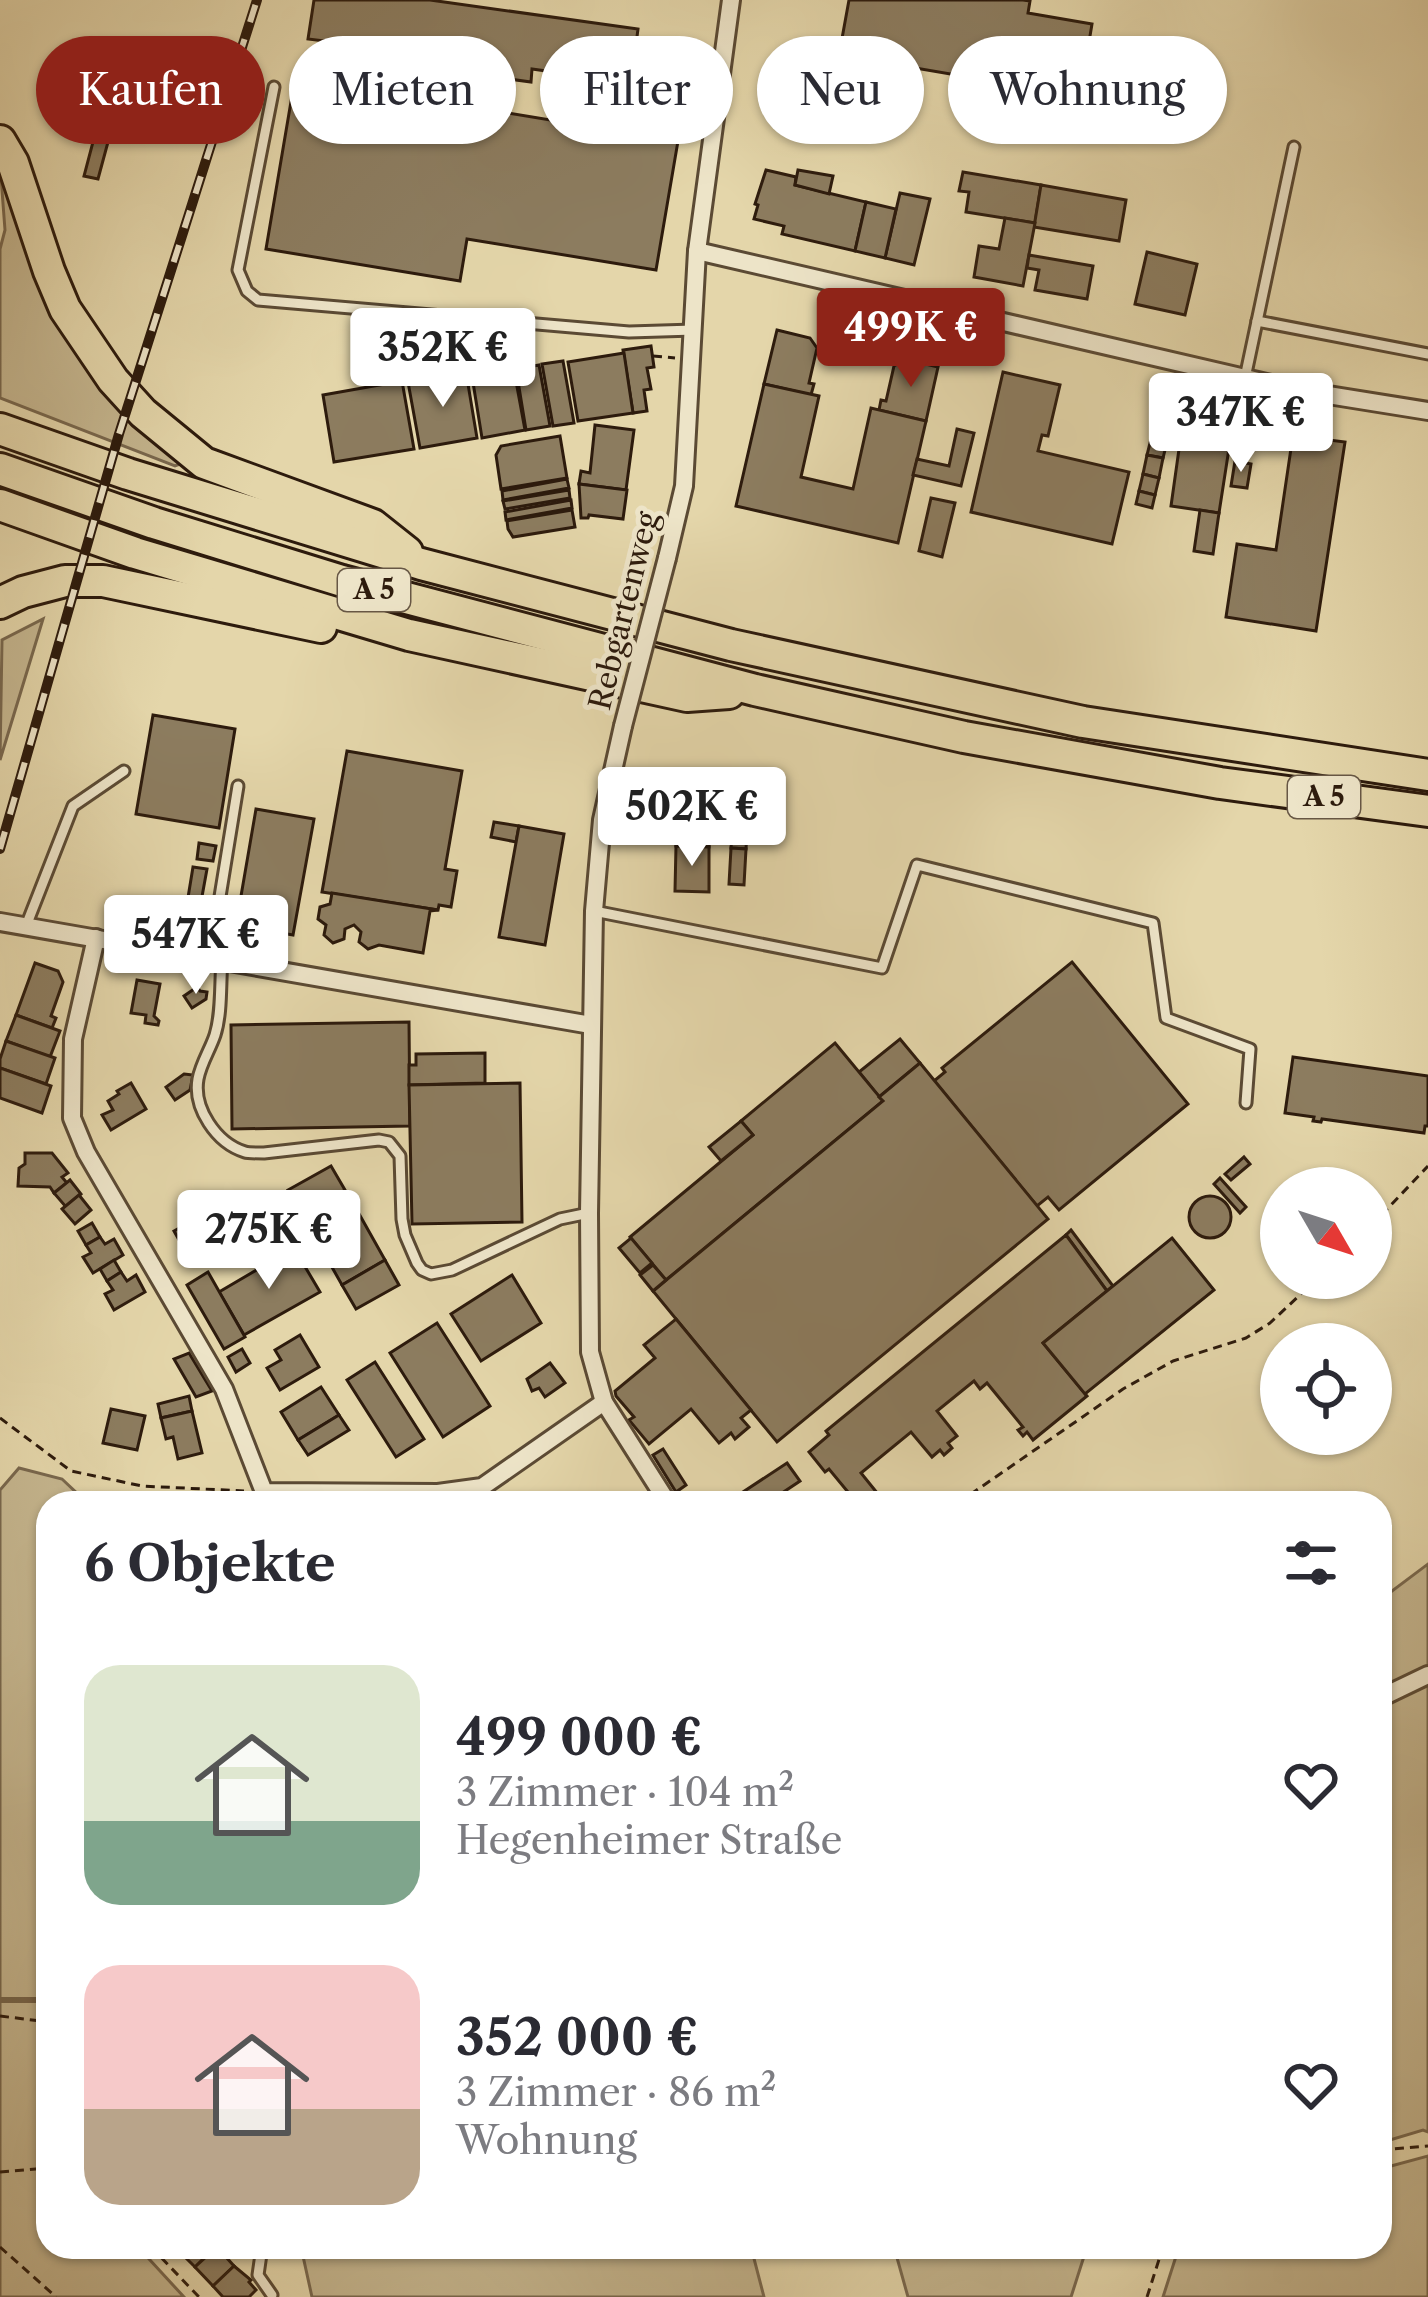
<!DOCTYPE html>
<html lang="de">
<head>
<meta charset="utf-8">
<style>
  :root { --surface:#fff; --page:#f7f7f7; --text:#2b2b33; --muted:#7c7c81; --accent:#8f2418 }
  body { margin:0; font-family:"Libre Caslon Text",serif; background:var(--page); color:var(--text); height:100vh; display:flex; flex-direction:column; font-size:45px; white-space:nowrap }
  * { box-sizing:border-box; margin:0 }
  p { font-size:39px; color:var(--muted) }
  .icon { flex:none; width:66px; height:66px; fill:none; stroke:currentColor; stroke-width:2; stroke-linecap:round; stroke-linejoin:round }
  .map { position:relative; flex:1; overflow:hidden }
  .sheet { position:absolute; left:36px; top:1491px; width:1356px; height:768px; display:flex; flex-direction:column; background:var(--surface); border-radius:36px; box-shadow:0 3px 9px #0004 }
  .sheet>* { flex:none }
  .hud { position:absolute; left:36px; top:36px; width:1356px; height:108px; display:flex; gap:24px }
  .needle { width:78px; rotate:129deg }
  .buttons { position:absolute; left:1260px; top:1167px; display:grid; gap:24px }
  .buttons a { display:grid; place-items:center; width:132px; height:132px; border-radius:50%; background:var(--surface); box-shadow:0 3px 9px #0004; font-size:60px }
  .price { position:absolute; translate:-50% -102px; padding:0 27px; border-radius:12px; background:#fff; color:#222; font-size:39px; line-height:78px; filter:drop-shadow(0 3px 6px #0008) }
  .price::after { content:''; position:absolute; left:50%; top:72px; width:36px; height:27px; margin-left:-18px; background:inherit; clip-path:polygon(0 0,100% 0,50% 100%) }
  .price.current { background:var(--accent); color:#fff }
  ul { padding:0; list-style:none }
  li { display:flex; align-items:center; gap:36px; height:300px; padding:0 48px }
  li span { display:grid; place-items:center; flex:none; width:336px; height:240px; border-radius:36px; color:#555 }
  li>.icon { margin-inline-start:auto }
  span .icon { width:144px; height:144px; fill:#fffc; stroke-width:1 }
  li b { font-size:51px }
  h2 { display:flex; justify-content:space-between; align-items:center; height:144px; padding:0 48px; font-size:51px }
  .chip { padding:0 42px; border-radius:54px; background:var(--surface); box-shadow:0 3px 9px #0004; font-size:42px; line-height:108px }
  .chip.current { background:var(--accent); color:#fff }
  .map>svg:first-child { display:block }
  .green { fill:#c5b68f; stroke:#79684e; stroke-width:3 }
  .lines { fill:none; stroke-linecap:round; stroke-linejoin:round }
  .stream { stroke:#76654b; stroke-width:6 }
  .building { fill:#8c7c5f; stroke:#2d1b0d; stroke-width:3 }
  .lane-casing { stroke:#5b4a34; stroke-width:15 }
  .street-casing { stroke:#5b4a34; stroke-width:22 }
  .highway-casing { stroke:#2d1b0d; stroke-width:36 }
  .path { stroke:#2d1b0d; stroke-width:3; stroke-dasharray:9 6; stroke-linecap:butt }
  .lane { stroke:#ede4c8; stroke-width:9 }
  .street { stroke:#ede4c8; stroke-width:16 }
  .highway { stroke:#e4d6aa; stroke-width:30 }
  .rail-casing { stroke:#2d1b0d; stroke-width:10 }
  .rail { stroke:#ede4c8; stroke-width:6; stroke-dasharray:18; stroke-linecap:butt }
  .street-bridge-casing { stroke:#5b4a34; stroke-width:22; stroke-linecap:butt }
  .street-bridge { stroke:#ede4c8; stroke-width:16 }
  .labels { text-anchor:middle; stroke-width:10; stroke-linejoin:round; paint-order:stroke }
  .shield { fill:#ede4c8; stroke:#675745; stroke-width:3 }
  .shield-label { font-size:27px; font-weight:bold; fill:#2d1b0d }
  .street-label { font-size:30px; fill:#2d1b0d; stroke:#ede4c8 }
</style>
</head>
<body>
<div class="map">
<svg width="1428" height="2297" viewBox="0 0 1428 2297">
  <rect width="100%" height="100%" fill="#e4d6aa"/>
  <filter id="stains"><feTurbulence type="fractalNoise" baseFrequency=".00167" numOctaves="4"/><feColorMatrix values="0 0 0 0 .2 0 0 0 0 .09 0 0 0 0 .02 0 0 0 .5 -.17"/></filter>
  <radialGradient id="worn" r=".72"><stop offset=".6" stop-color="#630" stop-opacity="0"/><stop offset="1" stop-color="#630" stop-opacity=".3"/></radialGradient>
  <g class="green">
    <polygon points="0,164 23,228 183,463 175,466 0,398 0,249 5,230"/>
    <polygon points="43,619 0,760 2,640"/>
    <polygon points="19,1468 62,1479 79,1495 123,1503 48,1503 48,2247 138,2247 184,2297 0,2297 0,1490"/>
    <polygon points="1428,1564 1428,2132 1423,2130 1380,2143 1380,1600"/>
    <polygon points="1428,2156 1428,2297 1163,2297 1179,2247 1380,2247 1380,2169"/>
    <polygon points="301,2247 751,2247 764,2297 312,2297"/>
    <polygon points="894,2247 1087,2247 1071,2297 908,2297"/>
  </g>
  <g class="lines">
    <polyline class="stream" points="0,2000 48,2000"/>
  </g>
  <g class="building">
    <polygon points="314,0 430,0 638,29 631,83 532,69 531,82 340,56 341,43 308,39"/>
    <polygon points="849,0 1023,0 1030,1 1028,13 1092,24 1080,96 839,55"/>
    <polygon points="637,39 664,43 658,87 631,83"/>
    <polygon points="295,78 678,141 656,270 467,239 460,281 266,249"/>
    <polygon points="94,138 108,142 98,179 84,176"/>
    <polygon points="766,170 796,177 795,185 866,202 855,251 782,234 784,226 754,219 758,205 755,204"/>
    <polygon points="798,170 833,176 829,194 795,185"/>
    <polygon points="963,172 1041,185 1035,223 966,212 969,192 959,191"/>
    <polygon points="1041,185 1126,200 1119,241 1034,227"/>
    <polygon points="900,193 930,199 914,265 885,258"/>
    <polygon points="866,202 896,209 885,258 855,251"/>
    <polygon points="1005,218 1035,223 1023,286 974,277 979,246 999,249"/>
    <polygon points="1147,252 1197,264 1185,315 1135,304"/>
    <polygon points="1029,255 1093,266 1087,299 1035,290 1039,270 1027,268"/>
    <polygon points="777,330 810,338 817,348 809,383 814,384 811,395 764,384"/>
    <polygon points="651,346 654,367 647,368 651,389 644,390 647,411 633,413 623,350"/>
    <polygon points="624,353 633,413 578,421 568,362"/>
    <polygon points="905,359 938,367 926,421 879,410 881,400 886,401 894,366"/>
    <polygon points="563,361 574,423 553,426 542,364"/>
    <polygon points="513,365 525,430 482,438 471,370"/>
    <polygon points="539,365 550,426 526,430 516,369"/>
    <polygon points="466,372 477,438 420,448 408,382"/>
    <polygon points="1003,372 1060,385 1048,436 1042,435 1038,451 1129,472 1112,544 971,512"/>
    <polygon points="402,381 414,449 334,462 323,395"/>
    <polygon points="764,384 819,396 801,477 853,489 871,408 926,421 898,543 736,506"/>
    <polygon points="1162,390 1195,397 1193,403 1177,400 1175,408 1159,405"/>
    <polygon points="1159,405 1175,408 1172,423 1155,419"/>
    <polygon points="1155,419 1172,423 1167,442 1151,439"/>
    <polygon points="1305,424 1323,427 1321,439 1345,442 1316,631 1226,617 1237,544 1276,550 1293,435 1303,436"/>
    <polygon points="595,425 634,430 626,490 579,484 581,471 590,473"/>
    <polygon points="957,429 974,433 961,486 913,475 917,459 949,466"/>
    <polygon points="1181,435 1230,442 1219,513 1171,506"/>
    <polygon points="560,436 567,478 501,489 496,455 501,446"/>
    <polygon points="1151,439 1167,442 1163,458 1147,455"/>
    <polygon points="1147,455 1163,458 1159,478 1143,474"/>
    <polygon points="1235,461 1251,464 1247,488 1231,486"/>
    <polygon points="1143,474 1159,478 1155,495 1139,491"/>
    <polygon points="567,479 569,488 503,500 502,491"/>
    <polygon points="579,484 627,490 623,519 589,515 588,518 581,518"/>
    <polygon points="569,490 570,498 505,509 503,501"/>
    <polygon points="1139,491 1155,495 1152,508 1136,504"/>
    <polygon points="931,498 955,503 942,557 919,551"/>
    <polygon points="571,500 572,508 506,520 505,512"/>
    <polygon points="572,510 575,527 513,537 508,529 507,521"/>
    <polygon points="1200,510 1219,513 1213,554 1194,551"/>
    <polygon points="153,715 235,729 219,828 136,814"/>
    <polygon points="347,751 462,771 445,869 457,871 451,907 439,905 438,910 322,892"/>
    <polygon points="735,791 749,792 746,849 731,848"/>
    <polygon points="678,800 712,802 709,847 676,846"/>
    <polygon points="256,809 314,819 293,935 236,925"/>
    <polygon points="494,822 519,826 516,842 491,837"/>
    <polygon points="519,826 564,834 545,945 499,937"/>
    <polygon points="199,843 216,846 213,861 197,859"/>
    <polygon points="676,846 709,847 709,892 675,891"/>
    <polygon points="731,848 746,849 744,885 729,884"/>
    <polygon points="193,867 207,869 197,924 184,922"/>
    <polygon points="332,893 438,910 430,911 423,953 379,945 368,949 359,942 361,932 354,925 345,929 344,939 333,943 324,935 326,925 318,919 320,907 330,904"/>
    <polygon points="1072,962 1188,1104 1059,1210 1048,1197 1037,1206 934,1081 945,1072 942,1068"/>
    <polygon points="35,963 58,971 63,982 51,1016 56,1018 52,1028 16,1015"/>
    <polygon points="137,980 160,984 154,1016 159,1021 158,1025 145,1023 146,1015 131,1013"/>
    <polygon points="197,987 200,991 207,992 206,999 192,1008 184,996"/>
    <polygon points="16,1015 60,1031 50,1057 6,1041"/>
    <polygon points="409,1022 410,1126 232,1129 231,1025"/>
    <polygon points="900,1039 920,1063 879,1097 859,1072"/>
    <polygon points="6,1041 55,1058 46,1084 0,1068 0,1059"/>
    <polygon points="835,1043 883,1101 666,1280 630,1237 753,1135 741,1121"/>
    <polygon points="485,1053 485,1083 409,1085 409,1065 416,1065 416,1054"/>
    <polygon points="1293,1057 1428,1076 1428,1126 1425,1126 1424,1133 1322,1119 1321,1122 1313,1121 1314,1117 1285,1113"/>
    <polygon points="920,1063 1048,1219 777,1442 653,1291 883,1101 879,1097"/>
    <polygon points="0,1068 51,1086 42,1113 0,1098"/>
    <polygon points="184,1074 193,1075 190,1090 175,1100 166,1087"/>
    <polygon points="131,1083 146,1109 111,1130 102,1115 113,1110 108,1101 119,1094 117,1091"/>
    <polygon points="520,1083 522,1222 412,1224 409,1085"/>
    <polygon points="741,1121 753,1135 721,1161 709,1147"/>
    <polygon points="25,1153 52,1153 68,1173 62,1177 67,1183 54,1193 50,1187 18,1186 19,1168 25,1164"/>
    <polygon points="1244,1157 1250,1164 1231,1180 1225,1174"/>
    <polygon points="331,1166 345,1190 302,1215 288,1190"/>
    <polygon points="1220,1178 1246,1207 1240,1213 1214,1184"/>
    <polygon points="70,1180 81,1194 66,1207 54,1193"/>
    <polygon points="79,1195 91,1210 75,1224 62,1209"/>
    <circle cx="1210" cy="1217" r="21"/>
    <polygon points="358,1212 385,1260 342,1285 315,1237"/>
    <polygon points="197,1218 211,1242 188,1256 174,1231"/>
    <polygon points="92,1223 100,1237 86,1245 78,1231"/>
    <polygon points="239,1225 248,1240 234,1248 226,1233"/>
    <polygon points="1071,1230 1113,1286 1107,1291 1066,1235"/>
    <polygon points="1066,1235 1107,1291 1043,1343 1087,1396 1033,1440 1027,1432 1023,1436 1018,1430 1023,1427 987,1383 980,1389 974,1381 937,1411 957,1436 948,1443 952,1448 944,1455 940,1450 932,1457 911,1432 861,1473 882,1499 876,1503 857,1503 829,1469 825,1472 809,1452 829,1435 826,1431"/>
    <polygon points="100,1237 105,1244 114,1239 123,1255 93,1273 83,1257 91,1253 86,1245"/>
    <polygon points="631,1238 652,1263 640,1273 619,1248"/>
    <polygon points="1172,1238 1214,1290 1085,1394 1043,1343"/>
    <polygon points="294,1248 320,1292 244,1335 219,1292"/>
    <polygon points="114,1260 121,1272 107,1281 100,1269"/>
    <polygon points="385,1260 399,1285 356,1309 342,1285"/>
    <polygon points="653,1265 666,1280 653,1291 640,1275"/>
    <polygon points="121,1272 127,1281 136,1275 145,1292 114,1310 105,1294 113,1290 107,1281"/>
    <polygon points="208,1272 245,1337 224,1349 187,1285"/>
    <polygon points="512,1275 541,1323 481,1361 451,1314"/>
    <polygon points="676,1319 751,1410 741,1418 749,1427 735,1439 731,1433 719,1443 691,1409 649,1444 629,1420 634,1417 616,1396 615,1391 655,1358 644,1345"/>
    <polygon points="437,1323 490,1406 443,1437 390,1353"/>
    <polygon points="300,1335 319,1367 280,1390 267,1368 281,1360 275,1350"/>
    <polygon points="242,1349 250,1363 236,1372 228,1357"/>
    <polygon points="189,1353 212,1391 196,1397 174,1359"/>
    <polygon points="375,1362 424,1439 396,1457 347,1380"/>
    <polygon points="550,1363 565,1383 545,1397 539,1388 532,1391 527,1379"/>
    <polygon points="321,1387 339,1415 298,1440 281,1412"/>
    <polygon points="189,1396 192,1411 161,1418 158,1404"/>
    <polygon points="111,1409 145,1416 137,1450 103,1443"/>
    <polygon points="192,1411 202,1453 178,1459 173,1437 166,1439 161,1418"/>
    <polygon points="339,1415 349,1430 308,1455 298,1440"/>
    <polygon points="663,1449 686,1485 676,1492 653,1455"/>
    <polygon points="787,1463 800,1481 767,1503 746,1503 740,1494"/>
    <polygon points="195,2247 200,2247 207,2255 195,2267 185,2257"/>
    <polygon points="217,2247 234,2266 213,2286 195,2267"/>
    <polygon points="234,2266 251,2280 249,2282 256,2290 249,2297 223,2297 213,2286"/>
  </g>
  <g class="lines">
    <g class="lane-casing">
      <g id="lane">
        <polyline points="274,87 238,270 247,291 258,300 629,332 694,330"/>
        <polyline points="1257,321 1428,354"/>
        <polyline points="1245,378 1294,147"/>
        <polyline points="594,911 882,968 917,865 1153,923 1166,1018 1250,1049 1246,1103"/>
        <polyline points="26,926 73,806 124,771"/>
        <polyline points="210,958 238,786"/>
        <path d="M222,960C220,984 222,1013 215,1035C210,1050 201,1063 198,1079C193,1108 216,1143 245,1152C248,1153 261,1153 264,1153L379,1140L389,1142L400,1156L402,1219L405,1235L417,1263L422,1270L431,1274L452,1270L560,1219L589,1213"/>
        <polyline points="230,2247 247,2247"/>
        <polyline points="262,2247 258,2275 272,2295"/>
      </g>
    </g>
    <g class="street-casing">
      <g id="street">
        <polyline points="697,251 1297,390 1428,411"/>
        <polyline points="667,558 684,486 697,251 731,0"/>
        <polyline points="623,726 602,820 594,911 589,1213 590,1352 604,1402 668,1503"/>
        <polyline points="0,922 591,1025"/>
        <polyline points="96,938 73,1039 72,1118 86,1152 224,1389 264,1492 438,1493 482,1487 604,1402"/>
        <polyline points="1380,1698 1428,1675"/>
      </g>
    </g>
    <g class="highway-casing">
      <g id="highway">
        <polyline points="0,141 13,163 49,271 65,309 113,380 143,413 204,463 373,525 407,552"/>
        <polyline points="0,429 128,474 421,564 731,645 1083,722 1428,775"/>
        <polyline points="0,469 154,523 342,581 755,690 964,737 1220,783 1428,811"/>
        <polyline points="0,505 135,553 409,635 687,696 729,693"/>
        <polyline points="0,603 23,592 65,581 103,581 321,627"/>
      </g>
    </g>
    <g class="path">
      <polyline points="653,356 675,358"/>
      <polyline points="1371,1226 1428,1166"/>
      <polyline points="0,1418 71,1471 142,1486 244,1491"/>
      <polyline points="958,1503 1123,1389 1173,1361 1246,1338 1270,1323 1318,1278"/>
      <polyline points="0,2016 48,2022"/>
      <polyline points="1380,2150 1428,2146"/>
      <polyline points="0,2172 48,2168"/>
      <polyline points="0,2247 56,2297"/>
      <polyline points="151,2247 199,2297"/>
      <polyline points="1147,2297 1163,2247"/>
    </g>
    <use href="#lane" class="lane"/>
    <use href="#street" class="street"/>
    <use href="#highway" class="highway"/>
    <g class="rail-casing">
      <polyline id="rail" points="0,849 119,434 257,0"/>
    </g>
    <use href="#rail" class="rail"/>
    <g class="street-bridge-casing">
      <polyline id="street-bridge" points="623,726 667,558"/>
    </g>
    <use href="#street-bridge" class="street-bridge"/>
  </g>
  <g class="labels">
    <g class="shield">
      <rect x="338" y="569" width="72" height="42" rx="9"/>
      <rect x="1288" y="776" width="72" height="42" rx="9"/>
    </g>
    <g class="shield-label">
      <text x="374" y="599">A 5</text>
      <text x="1324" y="806">A 5</text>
    </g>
    <g class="street-label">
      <text transform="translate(624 611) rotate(-76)" y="10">Rebgartenweg</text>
    </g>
  </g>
  <rect width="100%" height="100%" filter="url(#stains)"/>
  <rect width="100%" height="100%" fill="url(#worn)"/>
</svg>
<div class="buttons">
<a><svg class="needle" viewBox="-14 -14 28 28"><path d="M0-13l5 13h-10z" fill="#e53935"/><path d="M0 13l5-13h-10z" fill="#7c7c81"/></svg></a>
<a><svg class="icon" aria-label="locate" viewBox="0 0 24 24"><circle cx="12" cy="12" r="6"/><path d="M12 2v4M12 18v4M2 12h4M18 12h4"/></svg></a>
</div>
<b class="price current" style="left:911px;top:390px">499K €</b>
<b class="price" style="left:443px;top:410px">352K €</b>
<b class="price" style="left:1241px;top:475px">347K €</b>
<b class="price" style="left:692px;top:869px">502K €</b>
<b class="price" style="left:196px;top:997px">547K €</b>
<b class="price" style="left:269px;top:1292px">275K €</b>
<div class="hud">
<a class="chip current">Kaufen</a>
<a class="chip">Mieten</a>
<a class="chip">Filter</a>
<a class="chip">Neu</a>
<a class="chip">Wohnung</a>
</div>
<section class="sheet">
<h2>6 Objekte<svg class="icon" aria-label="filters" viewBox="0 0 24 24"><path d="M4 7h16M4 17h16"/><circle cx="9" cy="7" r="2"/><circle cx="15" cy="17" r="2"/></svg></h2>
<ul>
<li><span style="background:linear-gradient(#dfe7d0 65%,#7fa58c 0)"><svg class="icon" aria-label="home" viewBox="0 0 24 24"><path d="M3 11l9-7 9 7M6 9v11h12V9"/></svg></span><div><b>499 000 €</b><p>3 Zimmer · 104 m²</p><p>Hegenheimer Straße</p></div><svg class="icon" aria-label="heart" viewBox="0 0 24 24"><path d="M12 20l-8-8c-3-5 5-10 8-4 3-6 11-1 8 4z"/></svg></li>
<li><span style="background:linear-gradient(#f6c9c9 60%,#b9a48a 0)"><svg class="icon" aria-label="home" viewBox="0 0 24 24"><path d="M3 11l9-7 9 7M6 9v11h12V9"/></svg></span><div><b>352 000 €</b><p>3 Zimmer · 86 m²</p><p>Wohnung</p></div><svg class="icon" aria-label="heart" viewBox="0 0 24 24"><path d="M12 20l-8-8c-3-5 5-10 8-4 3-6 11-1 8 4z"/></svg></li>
</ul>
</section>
</div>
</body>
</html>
